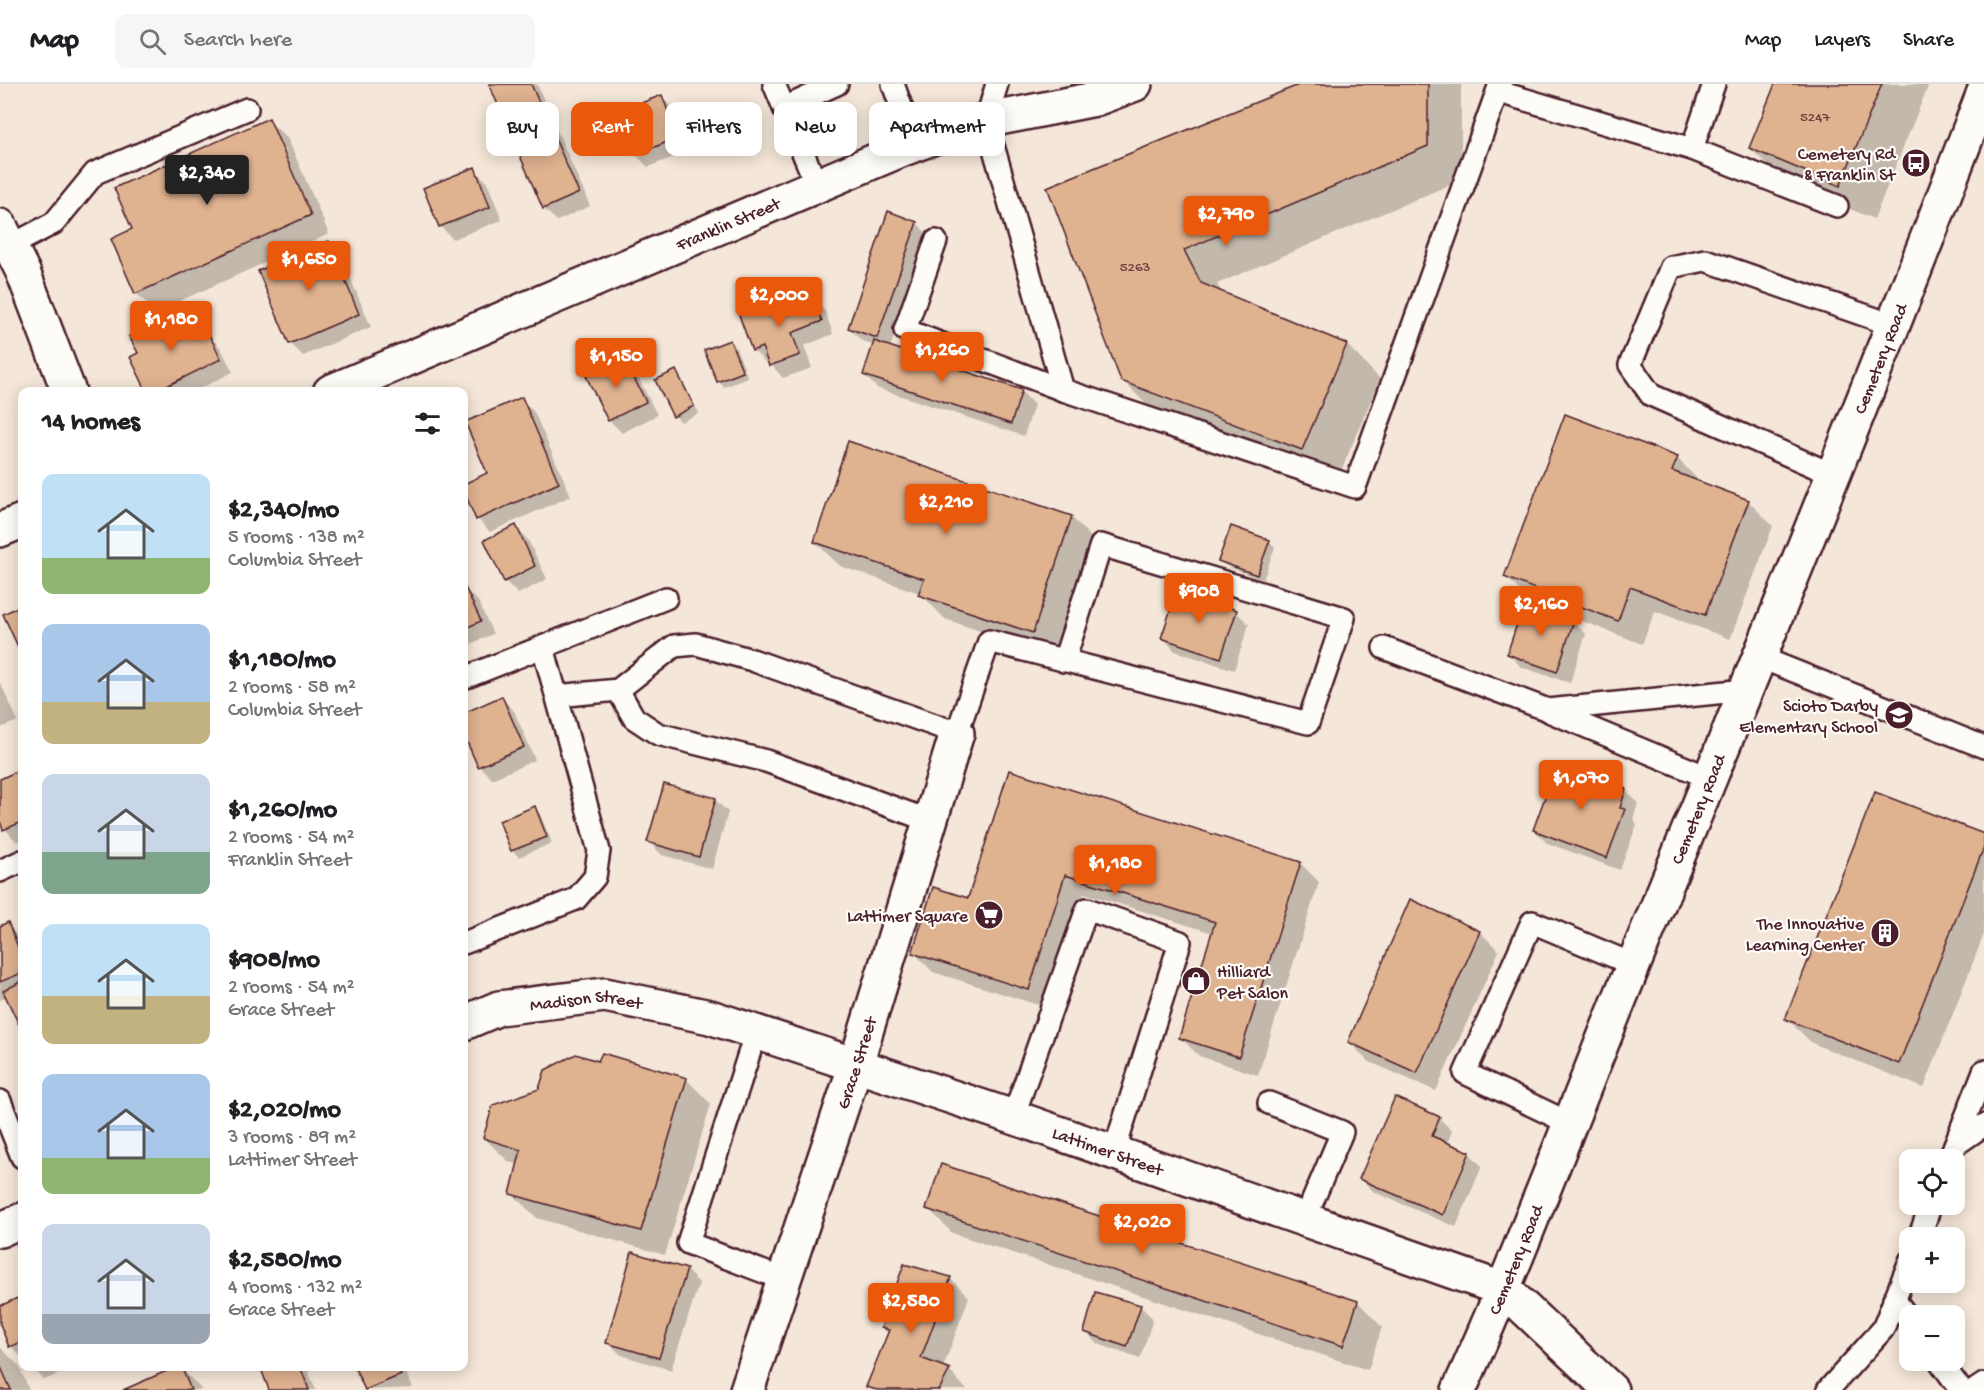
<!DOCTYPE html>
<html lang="en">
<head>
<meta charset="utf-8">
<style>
  :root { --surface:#fff; --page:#f6f6f6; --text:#202124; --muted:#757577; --line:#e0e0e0; --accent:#ea580c }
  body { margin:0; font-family:"Gochi Hand",sans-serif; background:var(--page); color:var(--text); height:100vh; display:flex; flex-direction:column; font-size:22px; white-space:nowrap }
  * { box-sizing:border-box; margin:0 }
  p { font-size:20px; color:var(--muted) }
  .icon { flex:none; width:33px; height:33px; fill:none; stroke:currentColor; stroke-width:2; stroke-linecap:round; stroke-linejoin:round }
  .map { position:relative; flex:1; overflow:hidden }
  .sheet { position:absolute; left:18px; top:303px; width:450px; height:984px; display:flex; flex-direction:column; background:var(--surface); border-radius:12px; box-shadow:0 3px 15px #0003 }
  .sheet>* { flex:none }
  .hud { position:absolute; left:486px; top:18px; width:570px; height:54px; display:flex; gap:12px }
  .buttons { position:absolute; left:1899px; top:1065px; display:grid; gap:12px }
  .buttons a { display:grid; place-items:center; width:66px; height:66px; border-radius:12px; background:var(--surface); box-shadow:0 3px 15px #0003; font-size:30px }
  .price { position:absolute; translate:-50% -51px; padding:0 14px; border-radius:6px; background:var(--accent); color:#fff; font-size:20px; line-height:39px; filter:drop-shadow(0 2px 3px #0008) }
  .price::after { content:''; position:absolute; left:50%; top:36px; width:18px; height:14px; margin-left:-9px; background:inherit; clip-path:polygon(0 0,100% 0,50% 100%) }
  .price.on { background:#222; color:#fff }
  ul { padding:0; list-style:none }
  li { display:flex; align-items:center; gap:18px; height:150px; padding:0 24px }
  li span { display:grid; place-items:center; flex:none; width:168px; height:120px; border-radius:12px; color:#555 }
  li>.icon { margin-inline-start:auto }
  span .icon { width:72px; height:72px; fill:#fffc; stroke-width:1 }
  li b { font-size:26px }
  h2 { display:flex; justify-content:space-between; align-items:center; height:72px; padding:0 24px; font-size:26px }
  .chip { padding:0 21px; border-radius:12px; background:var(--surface); box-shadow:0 3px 15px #0003; font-size:21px; line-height:54px }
  .chip.on { background:var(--accent); color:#fff }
  header { display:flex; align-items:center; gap:36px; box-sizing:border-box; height:84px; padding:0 30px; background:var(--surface); border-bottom:2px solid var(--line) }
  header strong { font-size:28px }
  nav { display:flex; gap:33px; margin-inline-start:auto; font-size:21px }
  .search { width:420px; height:54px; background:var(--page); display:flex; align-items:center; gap:15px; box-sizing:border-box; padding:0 21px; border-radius:12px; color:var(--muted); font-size:22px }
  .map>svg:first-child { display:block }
  .shadow { fill:#0003 }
  .building { fill:#dfb290; stroke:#4a1f2b; stroke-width:1.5 }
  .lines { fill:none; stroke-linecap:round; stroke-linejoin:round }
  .lane-casing { stroke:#4a1f2b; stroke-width:26 }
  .street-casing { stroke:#4a1f2b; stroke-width:38 }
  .primary-casing { stroke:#4a1f2b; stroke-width:38 }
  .lane { stroke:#fdfcf7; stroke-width:21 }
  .street { stroke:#fdfcf7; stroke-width:33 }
  .primary { stroke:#fdfcf7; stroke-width:33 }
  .labels { text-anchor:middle; stroke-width:4.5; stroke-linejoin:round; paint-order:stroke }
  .number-label { font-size:15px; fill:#6f4444 }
  .poi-label { font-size:18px; fill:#4a1f2b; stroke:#fdfcf7; text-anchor:end }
  .street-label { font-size:18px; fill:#4a1f2b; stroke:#fdfcf7 }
</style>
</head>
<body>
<header>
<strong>Map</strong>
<div class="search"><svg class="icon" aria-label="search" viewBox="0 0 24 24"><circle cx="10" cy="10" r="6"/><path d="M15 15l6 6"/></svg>Search here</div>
<nav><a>Map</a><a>Layers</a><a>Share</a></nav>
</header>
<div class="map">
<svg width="1984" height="1306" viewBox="0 0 1984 1306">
  <rect width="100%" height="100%" fill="#f4e6d8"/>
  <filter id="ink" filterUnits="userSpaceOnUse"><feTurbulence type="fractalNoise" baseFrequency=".0167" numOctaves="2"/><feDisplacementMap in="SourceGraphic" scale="12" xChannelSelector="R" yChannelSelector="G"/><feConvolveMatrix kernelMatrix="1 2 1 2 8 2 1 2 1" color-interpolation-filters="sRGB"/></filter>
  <g filter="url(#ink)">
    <g class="shadow">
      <polygon points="490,0 537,0 590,122 557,137 544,125"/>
      <polygon points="1305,0 1461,0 1461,96 1217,200 1222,209 1347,261 1380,295 1336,399 1157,331 1123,297 1049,104"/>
      <polygon points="1776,0 1929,0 1874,135 1784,97 1750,64"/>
      <polygon points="662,13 675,26 690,67 648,83 635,70"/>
      <polygon points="268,36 288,55 329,150 155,228 136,209"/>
      <polygon points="474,85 487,98 502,136 453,155 440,142"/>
      <polygon points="889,129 917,139 929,152 890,264 1022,308 1034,321 1024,352 877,304 864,291 874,261 862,257 849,244"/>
      <polygon points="328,159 341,172 371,243 303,272 290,259"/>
      <polygon points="812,214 825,227 833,250 804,262 812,284 783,294 769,278 766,279 753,266 779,217 785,224"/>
      <polygon points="182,227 195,240 201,253 207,250 220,263 233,288 193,308 149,308 140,270"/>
      <polygon points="730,257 736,264 748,294 724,303 718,297"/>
      <polygon points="623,276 636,289 657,331 622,349 609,336"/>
      <polygon points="675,288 681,294 699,329 681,338 675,332 657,297"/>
      <polygon points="521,315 534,328 571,412 490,448 478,435 464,401 489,390"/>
      <polygon points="1677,374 1701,399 1748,417 1773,442 1730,555 1655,527 1642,560 1530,517 1506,493"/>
      <polygon points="1071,433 1096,458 1057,573 945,535 920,509 840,482 815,458"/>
      <polygon points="515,443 528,456 547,495 518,510 505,497"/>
      <polygon points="1269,457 1275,463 1263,496 1226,482 1220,476"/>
      <polygon points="464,505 478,517 493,550 464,563"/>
      <polygon points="1525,521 1574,538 1586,550 1570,599 1521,583 1509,570"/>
      <polygon points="22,522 22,567 5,531"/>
      <polygon points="1236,528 1249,540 1234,586 1175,567 1163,554"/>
      <polygon points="0,598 18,637 0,644"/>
      <polygon points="502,614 514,627 535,676 492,695 479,682 464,647 464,630"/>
      <polygon points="22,687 22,755 17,758 5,745 0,734 0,696"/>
      <polygon points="1010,688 1300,779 1319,798 1258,991 1199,972 1180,953 1213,849 1084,809 1048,924 933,888 914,869 969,816"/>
      <polygon points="1626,706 1638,719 1633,735 1637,740 1620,786 1547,759 1534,746"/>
      <polygon points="715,716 728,728 712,785 662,771 649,758"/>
      <polygon points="534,724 540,730 552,759 519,773 513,767 501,737"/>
      <polygon points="1984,752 1984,850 1924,1004 1812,959 1787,935"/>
      <polygon points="7,840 22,858 22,944 7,913 0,916 0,843"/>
      <polygon points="1480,848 1499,867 1436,1007 1368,977 1349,958"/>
      <polygon points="602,971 687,996 711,1020 665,1171 537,1134 512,1110 519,1081 509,1078 484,1054 540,1006 599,979"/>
      <polygon points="1439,1034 1452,1047 1447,1060 1469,1069 1482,1082 1456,1143 1374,1108 1361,1095"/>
      <polygon points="942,1082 1358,1218 1382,1243 1368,1286 952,1149 928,1124"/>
      <polygon points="686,1186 699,1199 671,1286 621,1271 608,1258"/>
      <polygon points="950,1194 969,1213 943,1284 949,1286 967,1306 872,1306 868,1302 889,1250 882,1243"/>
      <polygon points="22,1214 22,1274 11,1262 0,1236 0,1223"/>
      <polygon points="1140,1222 1153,1235 1140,1275 1098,1260 1086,1248"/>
      <polygon points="0,1263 19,1282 29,1306 0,1306"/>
      <polygon points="31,1282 78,1282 44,1296"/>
      <polygon points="261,1282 306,1282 316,1306 271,1306"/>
      <polygon points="356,1282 403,1282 413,1304 366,1306"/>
      <polygon points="180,1283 202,1306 127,1306"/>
    </g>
    <g class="building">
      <polygon points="489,0 531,0 579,109 543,125"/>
      <polygon points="1301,0 1428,0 1428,62 1184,166 1201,199 1347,260 1302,366 1121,297 1047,103"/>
      <polygon points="1775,0 1882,0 1840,102 1749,64"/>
      <polygon points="662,11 678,54 634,71 618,28"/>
      <polygon points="269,34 311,131 135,210 111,155 132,145 114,104"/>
      <polygon points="475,83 490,123 439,143 423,104"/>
      <polygon points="888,127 917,138 877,254 848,244"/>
      <polygon points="329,157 359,230 289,260 258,187"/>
      <polygon points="812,212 822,237 792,249 800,271 769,282 762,263 752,267 739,231 780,216 782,223"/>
      <polygon points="182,226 196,254 208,248 221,275 155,308 147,308 130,273 138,269 129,252"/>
      <polygon points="730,256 743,288 717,298 704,266"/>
      <polygon points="874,257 1022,306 1011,340 863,291"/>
      <polygon points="624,274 646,318 608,337 586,292"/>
      <polygon points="676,286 694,322 673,333 655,296"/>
      <polygon points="522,313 559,399 476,436 464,407 464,400 487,389 465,338"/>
      <polygon points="1565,330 1678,373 1672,387 1749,416 1705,531 1630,503 1618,537 1504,493"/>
      <polygon points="848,357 1072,432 1033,549 918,511 924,495 814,458"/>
      <polygon points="516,441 535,482 504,498 484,456"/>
      <polygon points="1231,442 1270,456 1257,491 1218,477"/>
      <polygon points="465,503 481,537 464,545 464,504"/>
      <polygon points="1177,507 1237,526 1221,574 1161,554"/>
      <polygon points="1524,519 1574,536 1557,588 1507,570"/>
      <polygon points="22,521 22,566 20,567 3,530"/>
      <polygon points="502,612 524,663 478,683 464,651 464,629"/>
      <polygon points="1557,680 1626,705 1620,724 1625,725 1607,774 1533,746"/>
      <polygon points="22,685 22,738 3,746 0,737 0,695"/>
      <polygon points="1009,686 1301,778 1239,973 1179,954 1215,838 1183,828 1065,791 1029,906 912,869 933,803 968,814"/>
      <polygon points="664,700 716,714 699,773 647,758"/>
      <polygon points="1875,708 1984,750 1984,763 1899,980 1785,935"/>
      <polygon points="535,722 547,753 511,767 499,737"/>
      <polygon points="1410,815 1480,847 1417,989 1348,958"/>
      <polygon points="8,838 22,873 22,889 0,898 0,842"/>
      <polygon points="22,897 22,947 3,907"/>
      <polygon points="602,969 687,994 641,1147 510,1110 521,1066 483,1054 493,1021 539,1005 545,986 576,970 598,977"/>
      <polygon points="1395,1013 1440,1033 1432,1052 1470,1068 1443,1131 1359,1095"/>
      <polygon points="941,1080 1358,1217 1343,1262 926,1125"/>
      <polygon points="632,1168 687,1185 659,1274 606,1259"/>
      <polygon points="904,1180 951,1193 921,1274 950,1285 939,1306 877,1306 866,1303 889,1246 881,1244"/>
      <polygon points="1095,1208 1141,1221 1127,1263 1084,1248"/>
      <polygon points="22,1212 22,1258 9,1263 0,1240 0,1222"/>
      <polygon points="0,1281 11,1306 0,1306"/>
      <polygon points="181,1282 191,1306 123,1306 178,1282"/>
      <polygon points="260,1282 300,1282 309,1306 269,1306"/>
      <polygon points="354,1282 397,1282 401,1291 365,1306"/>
    </g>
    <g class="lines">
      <g class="lane-casing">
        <g id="lane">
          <polyline points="774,0 817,102"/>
          <polyline points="893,0 915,61"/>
          <polyline points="997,0 986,37 1063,306 1355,403 1500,0"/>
          <polyline points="1499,8 1692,65 1837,122"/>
          <polyline points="784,24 837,0"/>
          <polyline points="1692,65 1714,0"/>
          <polyline points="936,157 905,246 1063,306"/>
          <polyline points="10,162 54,139 95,89 247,25"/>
          <polyline points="1834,391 1651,311 1630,281 1671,183 1705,176 1893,241"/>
          <polyline points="1384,564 1548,626 1746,606"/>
          <polyline points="1759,573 1984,663"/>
          <polyline points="464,594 666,514"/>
          <polyline points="618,606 634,634 658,650 766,677 930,737"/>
          <polyline points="557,612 618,606 674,562 696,560 752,576 957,649 989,557 1308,639 1344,534 1101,461 1064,577"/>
          <polyline points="1551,628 1710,694"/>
          <polyline points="0,787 22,777"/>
          <polyline points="464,859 576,815 595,793 599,767 543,563"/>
          <polyline points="756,948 688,1159 785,1196"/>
          <polyline points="0,1017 22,1073"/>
          <polyline points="1269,1019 1342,1048 1305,1135"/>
          <polyline points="1013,1033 1087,825 1180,858 1114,1068"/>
          <polyline points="1571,1040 1465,989 1532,838 1634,881"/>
          <polyline points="1955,1061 1984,1041"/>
          <polyline points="1949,1076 1984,987"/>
          <polyline points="1919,1154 1931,1120"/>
          <polyline points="1894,1215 1910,1236"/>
          <polyline points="1939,1276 1961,1306"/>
          <polyline points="1828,1306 1883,1245 1910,1177"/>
          <polyline points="1975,1306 1984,1300"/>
        </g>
      </g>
      <g class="street-casing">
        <g id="street">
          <polyline points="0,142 23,188 69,308"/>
          <path id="s1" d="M330,308L903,65L969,40L1095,15L1135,0"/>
          <polyline points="0,446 22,437"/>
          <path id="s2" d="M464,939L499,924L605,911L710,933L1013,1033L1505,1206L1611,1306"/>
          <polyline points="0,1146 22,1136"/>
          <path id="s3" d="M747,1306L856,980L957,649"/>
        </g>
      </g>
      <g class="primary-casing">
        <g id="primary">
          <path id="s4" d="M1459,1306C1518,1176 1568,1042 1622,909C1745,609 1868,310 1984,8"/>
        </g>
      </g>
      <use href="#lane" class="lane"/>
      <use href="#street" class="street"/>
      <use href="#primary" class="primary"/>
    </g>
  </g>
  <defs>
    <g id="bus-disc" transform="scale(1.5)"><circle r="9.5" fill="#4a1f2b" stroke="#fdfcf7"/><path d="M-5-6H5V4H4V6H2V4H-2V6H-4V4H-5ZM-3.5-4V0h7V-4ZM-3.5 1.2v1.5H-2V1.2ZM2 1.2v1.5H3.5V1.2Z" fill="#fff"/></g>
    <g id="school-disc" transform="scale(1.5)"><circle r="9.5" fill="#4a1f2b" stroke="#fdfcf7"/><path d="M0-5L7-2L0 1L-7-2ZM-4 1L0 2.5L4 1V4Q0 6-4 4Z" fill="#fff"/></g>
    <g id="supermarket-disc" transform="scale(1.5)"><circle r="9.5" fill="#4a1f2b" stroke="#fdfcf7"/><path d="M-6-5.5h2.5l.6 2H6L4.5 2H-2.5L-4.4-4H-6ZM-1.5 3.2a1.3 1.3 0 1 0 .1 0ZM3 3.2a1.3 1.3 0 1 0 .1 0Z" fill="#fff"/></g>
    <g id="building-disc" transform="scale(1.5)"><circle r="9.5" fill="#4a1f2b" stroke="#fdfcf7"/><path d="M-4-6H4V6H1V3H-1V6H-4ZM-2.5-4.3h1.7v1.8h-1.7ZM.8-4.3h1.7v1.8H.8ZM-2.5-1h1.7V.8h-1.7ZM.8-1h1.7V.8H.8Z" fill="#fff"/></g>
    <g id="shop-disc" transform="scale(1.5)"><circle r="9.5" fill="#4a1f2b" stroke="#fdfcf7"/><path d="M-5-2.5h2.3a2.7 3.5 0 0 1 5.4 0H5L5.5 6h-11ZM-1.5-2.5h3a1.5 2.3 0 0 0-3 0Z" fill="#fff"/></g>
  </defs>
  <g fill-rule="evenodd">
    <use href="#bus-disc" x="1916" y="79"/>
    <use href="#school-disc" x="1899" y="631"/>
    <use href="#supermarket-disc" x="989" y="831"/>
    <use href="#building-disc" x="1885" y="849"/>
    <use href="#shop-disc" x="1196" y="897"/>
  </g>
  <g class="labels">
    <g class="number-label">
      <text x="1815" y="37">5247</text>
      <text x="1135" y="187">5263</text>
    </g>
    <g class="poi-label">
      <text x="1895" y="75">Cemetery Rd<tspan x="1895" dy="21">&amp; Franklin St</tspan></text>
      <text x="1878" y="627">Scioto Darby<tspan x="1878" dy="21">Elementary School</tspan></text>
      <text x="968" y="837">Lattimer Square</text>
      <text x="1864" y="845">The Innovative<tspan x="1864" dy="21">Learning Center</tspan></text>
      <text x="1217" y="893" text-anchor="start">Hilliard<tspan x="1217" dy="21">Pet Salon</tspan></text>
    </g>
    <g class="street-label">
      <text dy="6" stroke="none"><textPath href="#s1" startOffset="432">Franklin Street</textPath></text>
      <text dy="6" stroke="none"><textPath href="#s4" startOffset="1114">Cemetery Road</textPath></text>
      <text dy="6" stroke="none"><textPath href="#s4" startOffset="628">Cemetery Road</textPath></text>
      <text dy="6" stroke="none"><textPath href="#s2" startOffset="126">Madison Street</textPath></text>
      <text dy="6" stroke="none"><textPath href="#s3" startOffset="345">Grace Street</textPath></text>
      <text dy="6" stroke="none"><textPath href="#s2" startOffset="672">Lattimer Street</textPath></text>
      <text dy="6" stroke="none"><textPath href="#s4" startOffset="142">Cemetery Road</textPath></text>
    </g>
  </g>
</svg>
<div class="buttons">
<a><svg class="icon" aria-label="locate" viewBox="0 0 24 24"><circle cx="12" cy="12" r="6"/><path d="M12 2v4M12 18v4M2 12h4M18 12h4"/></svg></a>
<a>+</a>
<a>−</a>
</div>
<b class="price on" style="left:207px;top:122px">$2,340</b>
<b class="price" style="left:1226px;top:163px">$2,790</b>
<b class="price" style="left:309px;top:208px">$1,650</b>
<b class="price" style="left:779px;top:244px">$2,000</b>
<b class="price" style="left:171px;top:268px">$1,180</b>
<b class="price" style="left:942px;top:299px">$1,260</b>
<b class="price" style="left:616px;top:305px">$1,150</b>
<b class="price" style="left:946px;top:451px">$2,210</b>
<b class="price" style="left:1199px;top:540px">$908</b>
<b class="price" style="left:1541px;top:553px">$2,160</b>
<b class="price" style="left:1581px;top:727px">$1,070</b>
<b class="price" style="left:1115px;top:812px">$1,180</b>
<b class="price" style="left:1142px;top:1171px">$2,020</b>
<b class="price" style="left:911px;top:1250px">$2,580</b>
<div class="hud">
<a class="chip">Buy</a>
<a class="chip on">Rent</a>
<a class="chip">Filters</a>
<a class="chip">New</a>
<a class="chip">Apartment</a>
</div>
<section class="sheet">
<h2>14 homes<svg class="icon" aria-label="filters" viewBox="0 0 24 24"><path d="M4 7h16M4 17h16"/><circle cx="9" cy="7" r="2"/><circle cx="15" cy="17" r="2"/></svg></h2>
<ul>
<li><span style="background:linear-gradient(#bfe0f5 70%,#8fb573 0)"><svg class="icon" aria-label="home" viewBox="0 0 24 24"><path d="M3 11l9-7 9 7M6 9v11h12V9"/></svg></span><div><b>$2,340/mo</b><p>5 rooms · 138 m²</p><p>Columbia Street</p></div></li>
<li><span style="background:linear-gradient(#a9c7e8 65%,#c2b280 0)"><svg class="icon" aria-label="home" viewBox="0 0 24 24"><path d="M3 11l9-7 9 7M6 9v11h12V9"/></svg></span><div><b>$1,180/mo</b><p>2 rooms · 58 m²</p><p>Columbia Street</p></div></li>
<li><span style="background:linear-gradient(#c9d6e8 65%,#7fa58c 0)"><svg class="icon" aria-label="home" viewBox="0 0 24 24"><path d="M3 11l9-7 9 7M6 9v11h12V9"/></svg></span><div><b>$1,260/mo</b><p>2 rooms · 54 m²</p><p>Franklin Street</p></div></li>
<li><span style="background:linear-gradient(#bfe0f5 60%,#c2b280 0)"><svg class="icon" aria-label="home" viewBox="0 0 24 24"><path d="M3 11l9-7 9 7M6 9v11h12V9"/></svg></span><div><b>$908/mo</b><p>2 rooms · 54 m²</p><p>Grace Street</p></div></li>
<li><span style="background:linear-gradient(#a9c7e8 70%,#8fb573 0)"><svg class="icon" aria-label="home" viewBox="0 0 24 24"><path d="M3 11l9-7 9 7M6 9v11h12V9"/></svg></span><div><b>$2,020/mo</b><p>3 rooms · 89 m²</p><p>Lattimer Street</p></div></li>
<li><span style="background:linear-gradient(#c9d6e8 75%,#9aa5b1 0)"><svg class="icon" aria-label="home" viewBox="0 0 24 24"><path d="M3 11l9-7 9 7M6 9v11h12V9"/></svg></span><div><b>$2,580/mo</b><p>4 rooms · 132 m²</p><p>Grace Street</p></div></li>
</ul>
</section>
</div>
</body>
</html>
